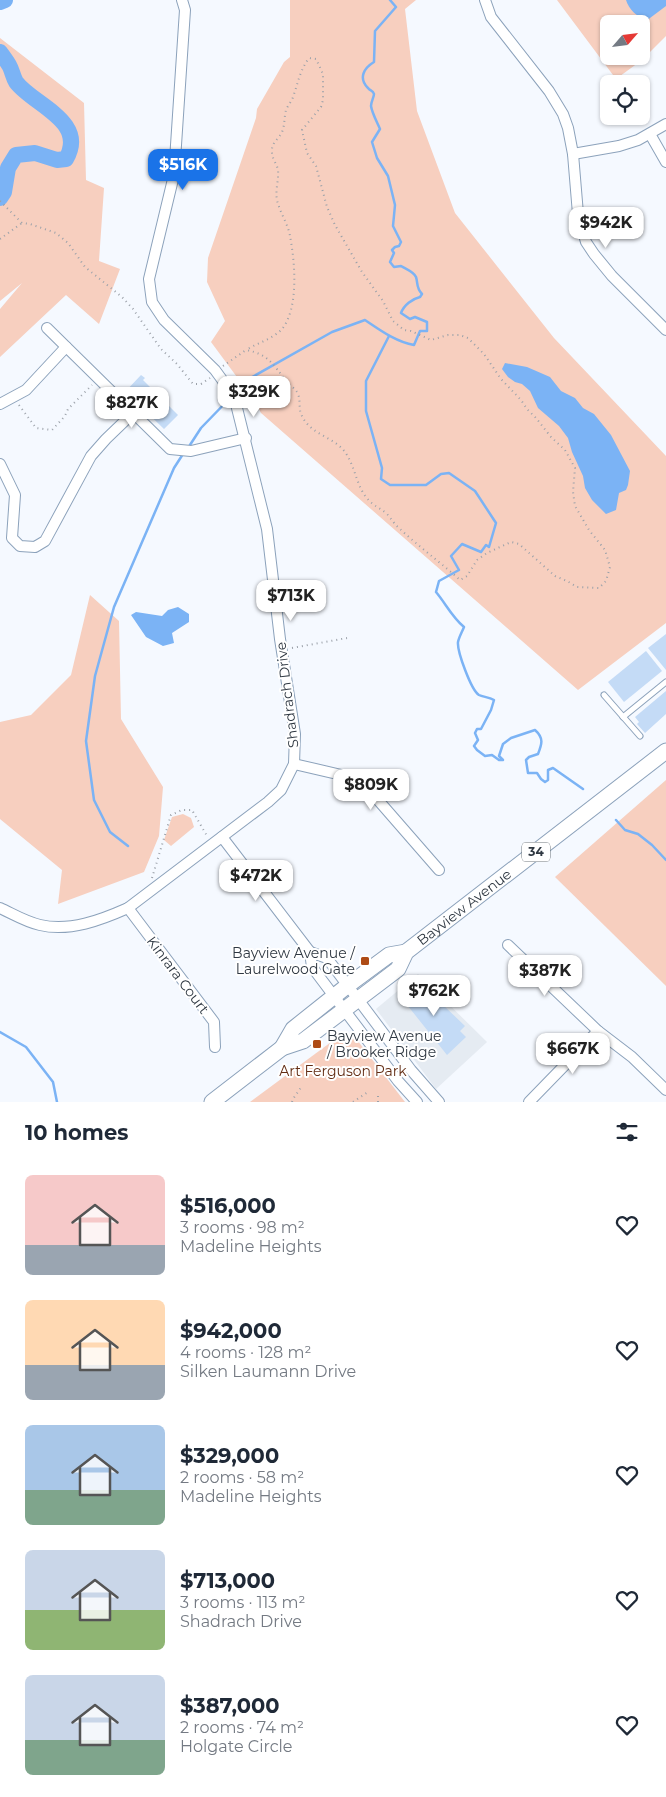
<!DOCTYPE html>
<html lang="en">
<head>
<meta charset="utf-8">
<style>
  :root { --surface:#fff; --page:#f6f6f7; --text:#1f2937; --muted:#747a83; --accent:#1a73e8 }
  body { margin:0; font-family:Montserrat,sans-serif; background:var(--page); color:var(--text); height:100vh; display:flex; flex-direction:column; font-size:19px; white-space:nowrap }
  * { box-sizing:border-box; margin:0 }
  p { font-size:16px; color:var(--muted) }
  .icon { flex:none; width:28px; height:28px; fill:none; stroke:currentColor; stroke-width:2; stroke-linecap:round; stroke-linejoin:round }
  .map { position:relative; height:1102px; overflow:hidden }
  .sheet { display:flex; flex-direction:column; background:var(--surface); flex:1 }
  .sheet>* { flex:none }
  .needle { width:32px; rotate:62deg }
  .tools { position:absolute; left:600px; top:15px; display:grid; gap:10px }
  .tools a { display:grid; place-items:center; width:50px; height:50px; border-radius:8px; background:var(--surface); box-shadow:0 1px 4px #0004; font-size:25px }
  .price { position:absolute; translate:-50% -42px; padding:0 11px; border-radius:10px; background:#fff; color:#222; font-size:16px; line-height:32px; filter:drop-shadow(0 1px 2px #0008) }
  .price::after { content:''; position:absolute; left:50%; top:30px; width:15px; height:11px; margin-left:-8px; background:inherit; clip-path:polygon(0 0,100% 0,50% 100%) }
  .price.on { background:var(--accent); color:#fff }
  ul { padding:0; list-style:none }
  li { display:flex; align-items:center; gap:15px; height:125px; padding:0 25px }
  li span { display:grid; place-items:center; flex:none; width:140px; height:100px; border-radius:8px; color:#555 }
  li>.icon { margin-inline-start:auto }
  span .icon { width:60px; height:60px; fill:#fffc; stroke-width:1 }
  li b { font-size:21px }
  h2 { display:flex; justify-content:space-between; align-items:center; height:60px; padding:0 25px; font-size:21px }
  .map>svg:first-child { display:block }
  .built { fill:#e5ebf2 }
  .green { fill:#f7cfbf; fill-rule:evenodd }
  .water { fill:#7bb3f5 }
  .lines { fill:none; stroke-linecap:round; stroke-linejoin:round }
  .stream { stroke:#7bb3f5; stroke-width:2.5 }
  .river { stroke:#7bb3f5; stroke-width:16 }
  .building { fill:#c4dbf6 }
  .lane-casing { stroke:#8ca2bb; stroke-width:7 }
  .street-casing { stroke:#8ca2bb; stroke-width:12 }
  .primary-casing { stroke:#8ca2bb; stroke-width:17 }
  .path { stroke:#9ba1a9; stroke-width:2; stroke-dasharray:1 4; stroke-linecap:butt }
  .lane { stroke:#fff; stroke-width:5 }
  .street { stroke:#fff; stroke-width:10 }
  .primary { stroke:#fff; stroke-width:15 }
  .poi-dot { fill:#ae4b15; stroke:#fff; stroke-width:2 }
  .labels { text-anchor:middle; stroke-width:4; stroke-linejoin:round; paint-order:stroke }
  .shield { fill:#fff; stroke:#6d747b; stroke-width:1 }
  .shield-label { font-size:12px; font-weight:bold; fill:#2f3842 }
  .street-label { font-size:14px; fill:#2f3842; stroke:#fff }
  .poi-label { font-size:14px; fill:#2f3842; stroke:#fff; text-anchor:end }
  .park-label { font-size:14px; fill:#632d14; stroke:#fff }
</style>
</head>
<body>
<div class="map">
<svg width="666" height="1102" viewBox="0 0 666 1102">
  <rect width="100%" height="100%" fill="#f5f9ff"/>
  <polygon class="built" points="418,974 487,1042 436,1089 376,1009"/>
  <g class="green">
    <polygon points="290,0 416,0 405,9 417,111 455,213 554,338 666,456 666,623 578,690 261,413 250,391 248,392 211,342 225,321 207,282 208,258 256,118 257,109 284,62 290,57"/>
    <path d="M557,0H666V36L642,60L616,79ZM609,24H641V56H609Z"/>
    <polygon points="0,38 84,103 86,180 104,188 99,261 120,269 99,324 66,295 0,357 0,309 22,283 0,301"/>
    <polygon points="90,595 119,621 121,719 163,787 159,836 144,872 58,904 62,870 0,819 0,722 31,715 71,675"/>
    <polygon points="666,780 666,986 555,877"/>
    <polygon points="183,814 191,818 194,827 171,846 164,840 172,817"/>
    <polygon points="342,1034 354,1036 405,1102 250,1102"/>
  </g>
  <g class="water">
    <path d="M626,0H666V6L646,21C637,16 629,10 626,0Z"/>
    <polygon points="505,363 527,367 550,377 561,391 575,398 583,408 594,414 611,435 630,471 628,485 626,490 619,493 616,510 606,514 592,500 585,488 583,476 572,452 568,438 559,426 538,408 530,391 522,384 515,382 508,377 502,369"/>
    <polygon points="178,607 189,614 189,622 172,633 174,643 163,646 146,637 131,615 136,612 162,616 168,610"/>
  </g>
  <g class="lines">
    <g class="stream">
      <path d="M389,336L366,381V411L382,468L381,479L390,485H426L441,474L449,473L475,491L496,523L489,547L486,545L481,552L462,544L451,556L459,570L439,581L436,592C446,604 452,617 464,627C462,632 459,637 458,642C457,651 471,690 479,695C483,697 489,697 494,700L491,710L481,729H477L475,733L478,740L474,746L477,750L485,756L492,755L499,760H503L499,756L503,744L511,738L535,730C544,738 542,744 538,754L529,757L526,760L528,773H537L541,779L545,782L548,780V770L553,768L583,789"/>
      <path d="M235,393L247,380L332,332L365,320C380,330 396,342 414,345L420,331H427V322L415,317L410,319L401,313C404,305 412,299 420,297L422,294C416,288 418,283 416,277C414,272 406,269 401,266L394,267L390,262L394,253L392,250L395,247L399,246L401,242L393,226L395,205L388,176L377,158L372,142L380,129C377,122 372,113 371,106C371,102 374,97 374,94C373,90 370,91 368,88C358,78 364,68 374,62L375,31L396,7L390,0"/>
      <polyline points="188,448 201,428 231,397"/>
      <polyline points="616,820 625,830 638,834 652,845 666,860"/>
      <polyline points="128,846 110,832 94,800 86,741 95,676 114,607 174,468 183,454"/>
      <polyline points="0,1032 26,1047 53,1082 57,1102"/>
    </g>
    <g class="river">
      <polyline points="0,2 5,0"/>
      <path d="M0,52C3,56 6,60 9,65C12,70 13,77 16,82C33,105 88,121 66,159L57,160L35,153L16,155L8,168L4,192L0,198"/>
    </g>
  </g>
  <g class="building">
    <polygon points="141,375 145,378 143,380 178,415 164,429 130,396 129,398 124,393"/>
    <polygon points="666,634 666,670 648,648"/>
    <polygon points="646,651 662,671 624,702 608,682"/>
    <polygon points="666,691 666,714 645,733 637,724 639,722 635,717"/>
    <polygon points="410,981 413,985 418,981 465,1026 460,1031 466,1037 447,1055 400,996 406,991 403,986"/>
  </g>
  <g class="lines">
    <g class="lane-casing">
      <g id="lane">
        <polyline points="604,695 640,736"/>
        <polyline points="623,717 666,682"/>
      </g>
    </g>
    <g class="street-casing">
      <g id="street">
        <polyline points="485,0 491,17 549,91 563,114 568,128 573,154 578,214 586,242 594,254 612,276 666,330"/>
        <polyline points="650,134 666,162"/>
        <polyline points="573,154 619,146 638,140 666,124"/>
        <polyline points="47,328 170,449 191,451 246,438"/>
        <polyline points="0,404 26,390 66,347"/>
        <polyline points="0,464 15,495 12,538 20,546 35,547 45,541 91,456 106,439 133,413"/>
        <polyline points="294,764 350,777 364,785 378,800 439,870"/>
        <polyline points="222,837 310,952 312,967 398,1081 417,1102"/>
        <path d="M0,908C13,914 26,922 40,925C70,932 101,920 128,908L268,802L281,790L294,764L295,734L280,639L267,529L234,396L215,370L164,320L152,302L149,279L174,175L185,10L182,0"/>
        <polyline points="128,908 214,1022 215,1047"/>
        <polyline points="508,945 598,1031 632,1057 666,1090"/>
        <polyline points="310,952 327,958 411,1070 439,1102"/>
        <polyline points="529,1102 598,1031"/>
      </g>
    </g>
    <g class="primary-casing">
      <g id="primary">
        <polyline points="282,1048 293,1029 347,986 389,955 406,952"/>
        <path id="s1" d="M212,1102L282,1048L303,1041L398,969L406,952L666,751"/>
      </g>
    </g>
    <g class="path">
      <polyline points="0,201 22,223 30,224 56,233 68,243 85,267 122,297 133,309 161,349 177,364 193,384 201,384 210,378"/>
      <polyline points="0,239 22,223"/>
      <path d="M223,366L246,350C268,354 273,364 286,381C290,387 295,387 298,394C301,401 298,409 302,416C311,435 334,437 345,452C355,466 356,484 366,497C374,507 379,507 386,513C391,518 394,524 399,528C418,546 440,562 460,580L467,576L477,560L487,553L511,542L519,544L555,576L567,581L577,587L599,588L606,581L610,567L605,550L589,530L575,506L573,492L575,468L565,450L551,437L536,418L527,409L521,400L501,379L484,354L468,338L460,335H448L431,340L411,331L404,330L393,321L383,301L362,272L335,225L327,207L316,166L307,153L302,130L321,107L323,100V74L316,59L309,58C300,70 298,83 293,97C292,101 288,105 286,110C284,117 285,125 282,132C278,140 271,143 272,152C272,159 277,164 278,170C279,180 275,190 277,200C280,213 288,224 290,236C295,262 299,308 282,329C273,339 257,343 246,350"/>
      <polyline points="19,405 36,428 52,430 65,416 68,409 92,385"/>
      <polyline points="292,648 347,638"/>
      <polyline points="152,878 171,815 182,810 192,810 207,836"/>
      <polyline points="292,1102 293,1099 302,1086"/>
      <polyline points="353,1102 368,1092"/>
      <polyline points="378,1102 378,1096"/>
    </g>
    <use href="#lane" class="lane"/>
    <use href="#street" class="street"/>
    <use href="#primary" class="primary"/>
  </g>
  <g class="poi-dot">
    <rect x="360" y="956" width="10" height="10" rx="2.5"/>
    <rect x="312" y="1039" width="10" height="10" rx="2.5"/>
  </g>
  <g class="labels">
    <rect class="shield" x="522" y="842.5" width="28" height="19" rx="4"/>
    <g class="shield-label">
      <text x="536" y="856">34</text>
    </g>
    <g class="street-label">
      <text transform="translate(287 695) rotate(-97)" y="5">Shadrach Drive</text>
      <text dy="5" stroke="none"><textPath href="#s1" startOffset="322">Bayview Avenue</textPath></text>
      <text transform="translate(178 975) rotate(53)" y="5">Kinrara Court</text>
    </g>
    <g class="poi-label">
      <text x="355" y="958">Bayview Avenue /<tspan x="355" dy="16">Laurelwood Gate</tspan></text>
      <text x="327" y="1041" text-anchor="start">Bayview Avenue<tspan x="327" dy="16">/ Brooker Ridge</tspan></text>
    </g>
    <g class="park-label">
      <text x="343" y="1076">Art Ferguson Park</text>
    </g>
  </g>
</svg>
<div class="tools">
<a><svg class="needle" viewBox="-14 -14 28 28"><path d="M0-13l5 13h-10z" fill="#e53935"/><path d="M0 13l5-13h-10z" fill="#747a83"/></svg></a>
<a><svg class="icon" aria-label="locate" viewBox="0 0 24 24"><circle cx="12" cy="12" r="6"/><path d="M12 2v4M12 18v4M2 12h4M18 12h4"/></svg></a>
</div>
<b class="price on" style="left:183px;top:191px">$516K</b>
<b class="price" style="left:606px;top:249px">$942K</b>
<b class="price" style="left:254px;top:418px">$329K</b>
<b class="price" style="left:132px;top:429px">$827K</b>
<b class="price" style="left:291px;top:622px">$713K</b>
<b class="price" style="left:371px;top:811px">$809K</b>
<b class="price" style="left:256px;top:902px">$472K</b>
<b class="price" style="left:545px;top:997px">$387K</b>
<b class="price" style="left:434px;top:1017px">$762K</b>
<b class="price" style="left:573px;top:1075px">$667K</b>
</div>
<section class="sheet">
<h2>10 homes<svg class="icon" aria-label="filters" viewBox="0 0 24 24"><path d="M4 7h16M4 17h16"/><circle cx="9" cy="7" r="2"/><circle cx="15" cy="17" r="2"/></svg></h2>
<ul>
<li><span style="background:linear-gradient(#f6c9c9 70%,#9aa5b1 0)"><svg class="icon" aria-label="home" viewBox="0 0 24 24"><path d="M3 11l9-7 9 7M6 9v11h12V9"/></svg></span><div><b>$516,000</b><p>3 rooms · 98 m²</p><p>Madeline Heights</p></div><svg class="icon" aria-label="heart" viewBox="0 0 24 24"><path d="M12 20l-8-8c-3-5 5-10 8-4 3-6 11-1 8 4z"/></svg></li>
<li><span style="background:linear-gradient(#ffd9b3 65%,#9aa5b1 0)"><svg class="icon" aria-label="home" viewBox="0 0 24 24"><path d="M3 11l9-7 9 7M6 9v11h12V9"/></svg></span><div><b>$942,000</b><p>4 rooms · 128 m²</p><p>Silken Laumann Drive</p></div><svg class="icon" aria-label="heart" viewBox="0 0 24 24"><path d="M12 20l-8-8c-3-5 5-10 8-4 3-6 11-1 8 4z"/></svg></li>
<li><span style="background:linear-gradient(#a9c7e8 65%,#7fa58c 0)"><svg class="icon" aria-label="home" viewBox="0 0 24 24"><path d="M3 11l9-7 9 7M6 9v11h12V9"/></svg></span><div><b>$329,000</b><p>2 rooms · 58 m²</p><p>Madeline Heights</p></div><svg class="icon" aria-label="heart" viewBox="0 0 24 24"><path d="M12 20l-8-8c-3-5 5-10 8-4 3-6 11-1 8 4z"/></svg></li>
<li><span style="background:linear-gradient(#c9d6e8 60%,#8fb573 0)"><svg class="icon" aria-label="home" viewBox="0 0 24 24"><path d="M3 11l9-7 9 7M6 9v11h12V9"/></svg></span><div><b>$713,000</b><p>3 rooms · 113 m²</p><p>Shadrach Drive</p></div><svg class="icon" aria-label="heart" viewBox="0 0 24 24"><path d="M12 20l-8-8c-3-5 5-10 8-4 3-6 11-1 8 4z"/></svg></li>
<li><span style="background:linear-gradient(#c9d6e8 65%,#7fa58c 0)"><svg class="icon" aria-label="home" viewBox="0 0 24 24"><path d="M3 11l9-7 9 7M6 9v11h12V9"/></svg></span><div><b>$387,000</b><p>2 rooms · 74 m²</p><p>Holgate Circle</p></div><svg class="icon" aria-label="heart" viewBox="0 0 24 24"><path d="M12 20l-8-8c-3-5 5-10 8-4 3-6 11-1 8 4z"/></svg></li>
</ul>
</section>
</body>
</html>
